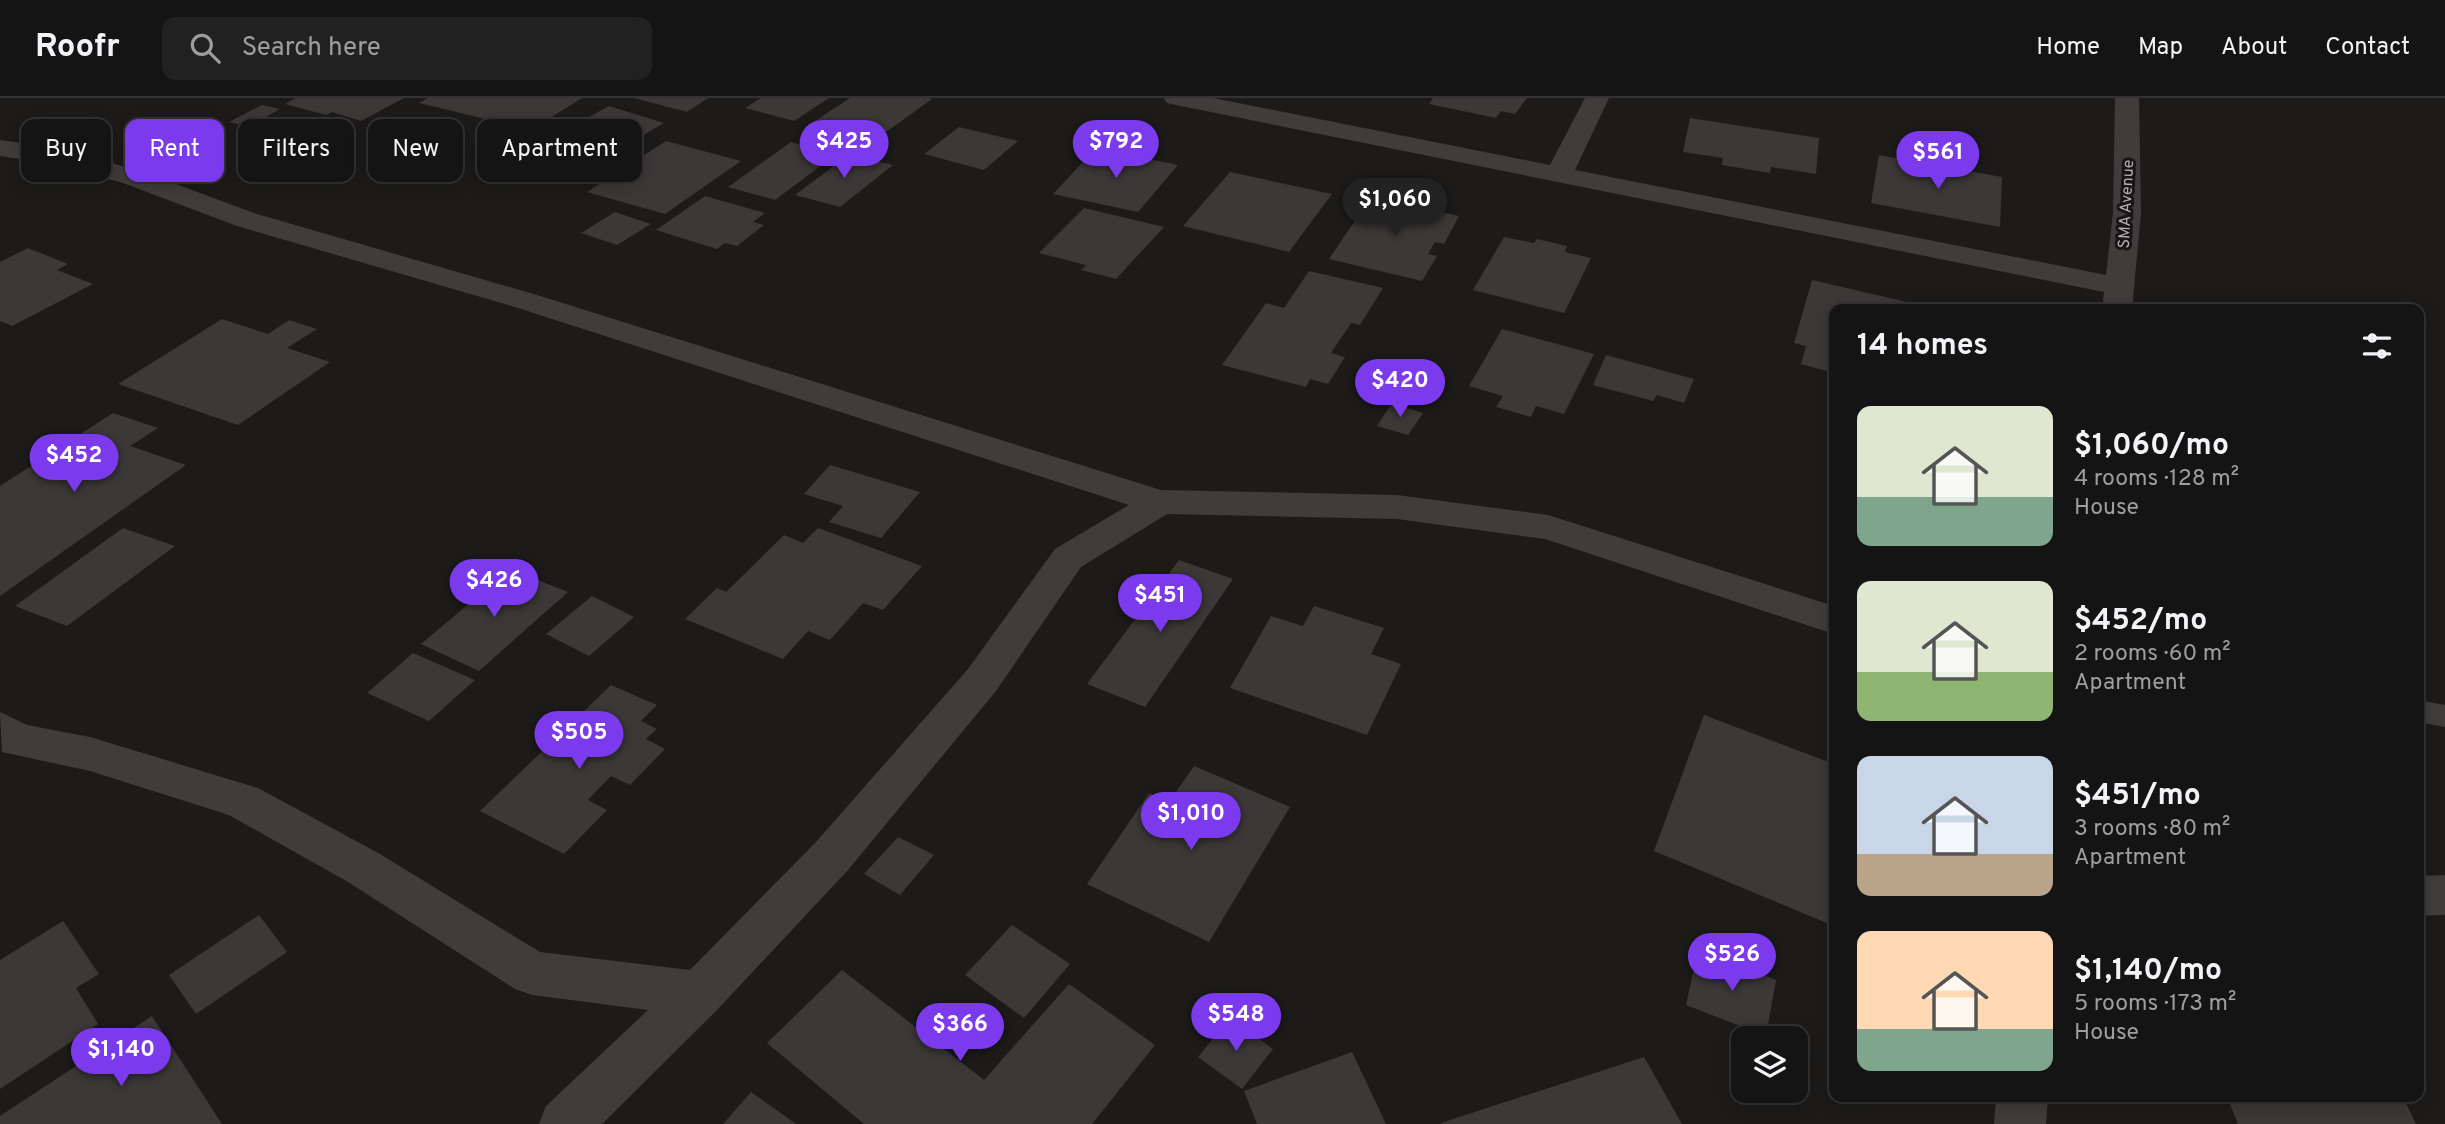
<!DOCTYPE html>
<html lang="en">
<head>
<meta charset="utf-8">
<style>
  :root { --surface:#151414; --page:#222122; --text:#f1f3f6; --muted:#9d9ea0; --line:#343334; --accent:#7c3aed }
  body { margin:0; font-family:Overpass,sans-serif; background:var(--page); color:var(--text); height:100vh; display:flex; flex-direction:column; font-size:26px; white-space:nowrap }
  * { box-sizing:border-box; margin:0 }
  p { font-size:23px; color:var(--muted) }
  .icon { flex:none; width:38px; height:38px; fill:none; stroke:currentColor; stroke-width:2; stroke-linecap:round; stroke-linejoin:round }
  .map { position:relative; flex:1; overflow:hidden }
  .sheet { position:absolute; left:1829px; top:206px; width:595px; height:798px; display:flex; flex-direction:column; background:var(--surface); border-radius:14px; box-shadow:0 4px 18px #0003,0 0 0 2px var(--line) }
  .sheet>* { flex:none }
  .hud { position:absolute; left:21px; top:21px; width:665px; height:63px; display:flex; gap:14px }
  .buttons { position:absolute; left:1731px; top:928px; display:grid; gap:14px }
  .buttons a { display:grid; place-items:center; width:77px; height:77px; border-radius:14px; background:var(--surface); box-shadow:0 4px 18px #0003,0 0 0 2px var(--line); font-size:35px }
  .price { position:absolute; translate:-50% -60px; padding:0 16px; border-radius:24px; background:var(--accent); color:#fff; font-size:23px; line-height:46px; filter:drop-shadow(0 2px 4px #0008) }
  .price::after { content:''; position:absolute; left:50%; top:42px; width:21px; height:16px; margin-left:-10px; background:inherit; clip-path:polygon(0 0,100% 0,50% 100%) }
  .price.current { background:#222; color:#fff }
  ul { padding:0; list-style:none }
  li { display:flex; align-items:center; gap:21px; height:175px; padding:0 28px }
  li span { display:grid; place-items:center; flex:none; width:196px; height:140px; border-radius:14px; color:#555 }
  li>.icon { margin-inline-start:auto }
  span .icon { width:84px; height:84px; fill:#fffc; stroke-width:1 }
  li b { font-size:30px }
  h2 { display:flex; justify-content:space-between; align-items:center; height:84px; padding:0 28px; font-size:30px }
  .pill { padding:0 24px; border-radius:14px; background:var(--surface); box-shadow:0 4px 18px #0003,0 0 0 2px var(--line); font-size:24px; line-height:63px }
  .pill.current { background:var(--accent); color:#fff }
  header { display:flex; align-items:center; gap:42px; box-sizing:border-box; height:98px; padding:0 35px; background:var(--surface); border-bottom:2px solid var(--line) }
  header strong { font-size:33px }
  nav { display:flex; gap:38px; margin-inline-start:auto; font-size:24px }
  .search { width:490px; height:63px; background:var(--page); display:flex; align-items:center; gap:18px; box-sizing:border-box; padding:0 24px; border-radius:14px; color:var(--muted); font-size:26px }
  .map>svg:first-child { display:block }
  .building { fill:#3b3837 }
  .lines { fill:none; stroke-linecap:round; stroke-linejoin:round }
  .lane { fill:#413c3c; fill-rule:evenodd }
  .street { fill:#413c3c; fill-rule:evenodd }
  .labels { text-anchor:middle; stroke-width:6; stroke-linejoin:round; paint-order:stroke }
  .far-street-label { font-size:16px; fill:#bbaeb0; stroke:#171515 }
</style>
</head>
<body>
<header>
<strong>Roofr</strong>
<div class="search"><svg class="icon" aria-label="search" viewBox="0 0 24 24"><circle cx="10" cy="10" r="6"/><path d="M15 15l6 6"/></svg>Search here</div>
<nav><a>Home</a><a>Map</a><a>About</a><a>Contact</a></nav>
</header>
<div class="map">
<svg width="2445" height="1026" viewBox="0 0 2445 1026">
  <rect width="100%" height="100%" fill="#1c1b1a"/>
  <g class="building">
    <polygon points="296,0 404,0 361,23 332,14 326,17 285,6"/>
    <polygon points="428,0 582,0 531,32 419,5"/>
    <polygon points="634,0 708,0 687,14"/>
    <polygon points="761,0 829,0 794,23 745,10"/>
    <polygon points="850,0 929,0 932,1 868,47 806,29"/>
    <polygon points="1433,0 1527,0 1515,16 1501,13 1496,20 1429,6"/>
    <polygon points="262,7 280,11 249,29 229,24"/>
    <polygon points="609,8 664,25 599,63 542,45"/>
    <polygon points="1690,20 1819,40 1816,76 1771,69 1770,75 1722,67 1723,60 1683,54"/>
    <polygon points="1114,28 1149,37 1131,55 1095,46"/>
    <polygon points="959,29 1018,43 984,72 924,56"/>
    <polygon points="666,43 741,63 665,116 587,94"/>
    <polygon points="791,44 824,53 833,46 846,49 775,102 728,89"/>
    <polygon points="1096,50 1178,67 1138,114 1053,96"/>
    <polygon points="850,56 893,67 840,109 795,97"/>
    <polygon points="1879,57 2002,79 2000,129 1871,105"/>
    <polygon points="1230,74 1332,96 1289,154 1183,128"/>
    <polygon points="705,98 765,115 753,124 764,127 737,148 725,145 717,151 656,132"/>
    <polygon points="1371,99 1459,118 1444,146 1435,144 1428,156 1437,158 1422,183 1329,161"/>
    <polygon points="1084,110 1164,129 1116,181 1081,172 1086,167 1039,155"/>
    <polygon points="615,114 651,126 617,147 581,135"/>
    <polygon points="1504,139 1534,145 1537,141 1567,148 1565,154 1591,160 1564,215 1473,192"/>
    <polygon points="28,150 68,166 57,172 93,186 12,228 0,223 0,164"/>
    <polygon points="1309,173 1383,190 1360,227 1351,225 1331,255 1345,259 1328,286 1310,281 1306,289 1222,267 1266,205 1284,210"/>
    <polygon points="1812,182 1937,211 1937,212 1834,212 1834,275 1801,266 1806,248 1794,245"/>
    <polygon points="222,221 268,236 289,222 317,231 287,250 330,264 238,327 118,286"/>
    <polygon points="1502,231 1594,256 1564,316 1536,308 1531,319 1496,309 1503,298 1469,288"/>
    <polygon points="1606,257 1694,281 1684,305 1657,297 1653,303 1593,287"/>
    <polygon points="1392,305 1423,315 1408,337 1377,328"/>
    <polygon points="113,315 158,330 130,348 186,367 0,498 0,388"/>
    <polygon points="830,367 920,394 881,440 829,424 843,408 804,396"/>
    <polygon points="123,430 175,448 67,528 15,508"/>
    <polygon points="818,430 922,468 883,512 863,505 830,542 808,533 783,561 685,521 717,490 726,494 784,437 803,445"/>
    <polygon points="1179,462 1233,481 1145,609 1087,586"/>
    <polygon points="510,471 568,494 479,573 421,546"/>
    <polygon points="592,498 634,519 589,558 546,536"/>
    <polygon points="1314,508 1384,530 1371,556 1401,566 1367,637 1230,590 1271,518 1303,528"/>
    <polygon points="413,555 475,582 429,623 367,595"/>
    <polygon points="611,587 657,607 641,623 657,631 646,641 665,651 630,687 611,678 588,702 607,712 564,756 480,713"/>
    <polygon points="1704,617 1834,666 1834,828 1654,753"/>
    <polygon points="1194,668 1290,709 1209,844 1087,786 1149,695 1169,704"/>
    <polygon points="898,739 934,757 900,797 864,776"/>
    <polygon points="259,817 287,854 196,916 169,877"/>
    <polygon points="63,823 99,876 76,890 98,926 0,991 0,862"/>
    <polygon points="1012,827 1070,866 1024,920 965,877"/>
    <polygon points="1698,852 1776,882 1766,938 1686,907"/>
    <polygon points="842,872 984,982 1069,886 1155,947 1092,1026 864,1026 767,945"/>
    <polygon points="152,918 222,1026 0,1026 0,1018"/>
    <polygon points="1230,920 1273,951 1242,991 1198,959"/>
    <polygon points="1352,954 1386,1026 1257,1026 1244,993"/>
    <polygon points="1644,959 1682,1026 1441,1026 1441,1025"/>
    <polygon points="751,994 796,1026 723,1026"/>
    <polygon points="2227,999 2403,999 2416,1026 2238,1026"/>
  </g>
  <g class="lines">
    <polygon class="lane" points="2418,602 2445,607 2445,629 2418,624"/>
    <g class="street">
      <polygon points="1164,0 1213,0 1550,67 1585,0 1609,0 1575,72 2106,177 2113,115 2115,0 2139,0 2141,115 2132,212 2102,212 2104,194 1176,7 1167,5"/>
      <polygon points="0,42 55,50 141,73 257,116 537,197 1161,392 1397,397 1548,417 1834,508 1834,536 1545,441 1397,421 1167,416 1081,469 996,593 848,772 717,912 602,1026 539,1026 546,1008 648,912 532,897 515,891 348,784 229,717 90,673 2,654 0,614 27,627 90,639 258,690 380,756 540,854 690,872 816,744 968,571 1055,451 1129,407 515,209 237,128 123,85 53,66 0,58"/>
      <polygon points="2445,777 2445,817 2418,818 2418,778"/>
      <polygon points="1996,999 2048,999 2046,1026 1994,1026"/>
    </g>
  </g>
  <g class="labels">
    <g class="far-street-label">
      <text transform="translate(2125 106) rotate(-87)" y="6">SMA Avenue</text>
    </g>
  </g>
</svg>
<div class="buttons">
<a><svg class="icon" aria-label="layers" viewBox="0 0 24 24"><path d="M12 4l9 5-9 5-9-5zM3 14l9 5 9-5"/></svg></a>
</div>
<b class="price" style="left:844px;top:82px">$425</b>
<b class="price" style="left:1116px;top:82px">$792</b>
<b class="price" style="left:1938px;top:93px">$561</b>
<b class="price current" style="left:1395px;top:140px">$1,060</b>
<b class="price" style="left:1400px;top:321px">$420</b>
<b class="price" style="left:74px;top:396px">$452</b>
<b class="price" style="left:494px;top:521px">$426</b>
<b class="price" style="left:1160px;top:536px">$451</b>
<b class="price" style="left:579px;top:673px">$505</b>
<b class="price" style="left:1191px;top:754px">$1,010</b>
<b class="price" style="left:1732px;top:895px">$526</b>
<b class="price" style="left:1236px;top:955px">$548</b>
<b class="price" style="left:960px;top:965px">$366</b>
<b class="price" style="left:121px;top:990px">$1,140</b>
<div class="hud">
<a class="pill">Buy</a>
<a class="pill current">Rent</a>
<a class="pill">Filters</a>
<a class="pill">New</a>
<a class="pill">Apartment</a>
</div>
<section class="sheet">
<h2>14 homes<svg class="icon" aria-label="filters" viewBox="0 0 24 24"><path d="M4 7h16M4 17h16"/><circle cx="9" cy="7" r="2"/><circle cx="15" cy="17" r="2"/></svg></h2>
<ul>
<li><span style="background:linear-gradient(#dfe7d0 65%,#7fa58c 0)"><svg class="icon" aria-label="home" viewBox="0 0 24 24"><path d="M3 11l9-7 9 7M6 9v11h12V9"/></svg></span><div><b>$1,060/mo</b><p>4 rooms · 128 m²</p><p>House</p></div></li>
<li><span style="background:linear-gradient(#dfe7d0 65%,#8fb573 0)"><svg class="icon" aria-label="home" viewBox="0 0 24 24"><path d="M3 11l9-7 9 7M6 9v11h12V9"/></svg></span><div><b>$452/mo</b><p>2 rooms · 60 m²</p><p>Apartment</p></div></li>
<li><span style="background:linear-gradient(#c9d6e8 70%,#b9a48a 0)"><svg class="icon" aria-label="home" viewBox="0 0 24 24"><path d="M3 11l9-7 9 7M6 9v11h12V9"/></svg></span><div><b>$451/mo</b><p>3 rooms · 80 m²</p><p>Apartment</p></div></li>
<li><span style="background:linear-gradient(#ffd9b3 70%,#7fa58c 0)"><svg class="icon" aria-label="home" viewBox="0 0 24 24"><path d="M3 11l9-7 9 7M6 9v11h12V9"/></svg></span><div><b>$1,140/mo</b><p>5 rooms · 173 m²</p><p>House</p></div></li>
</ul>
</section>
</div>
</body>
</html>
